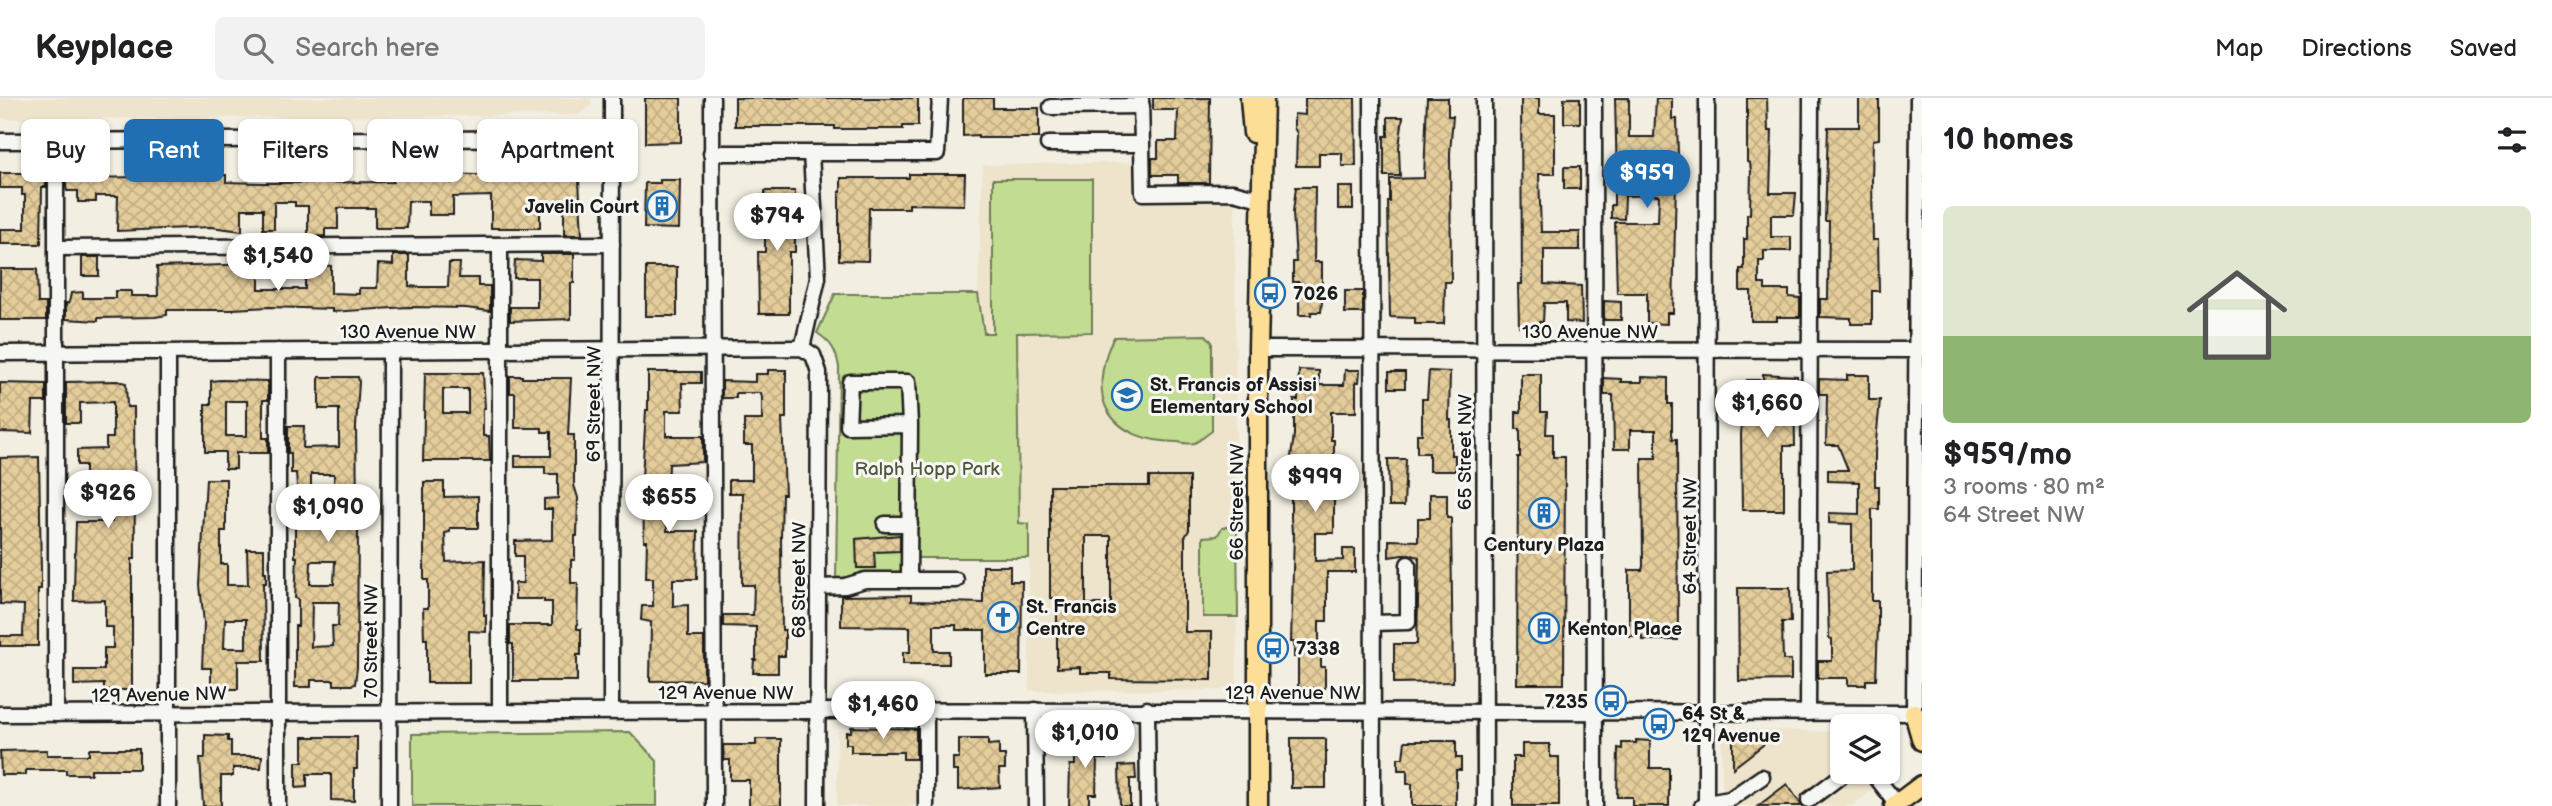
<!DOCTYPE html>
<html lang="en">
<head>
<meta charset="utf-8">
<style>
  :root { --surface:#fff; --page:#f2f2f2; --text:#202124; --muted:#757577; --line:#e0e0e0; --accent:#1f6fb2 }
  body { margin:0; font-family:"Balsamiq Sans",sans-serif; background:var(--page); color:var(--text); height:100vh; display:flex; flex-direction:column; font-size:26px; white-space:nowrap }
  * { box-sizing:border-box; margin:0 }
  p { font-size:23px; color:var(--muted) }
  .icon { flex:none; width:38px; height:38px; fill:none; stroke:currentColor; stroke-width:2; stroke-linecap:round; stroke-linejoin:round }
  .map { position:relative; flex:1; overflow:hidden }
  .details { display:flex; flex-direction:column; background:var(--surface); width:630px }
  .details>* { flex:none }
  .guide { position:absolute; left:21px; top:21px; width:665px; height:63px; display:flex; gap:14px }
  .buttons { position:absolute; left:1830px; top:616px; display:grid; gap:14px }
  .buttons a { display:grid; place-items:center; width:70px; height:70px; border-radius:10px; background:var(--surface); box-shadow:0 2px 5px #0004; font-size:35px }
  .price { position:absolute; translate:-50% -60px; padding:0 16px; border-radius:24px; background:#fff; color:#222; font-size:23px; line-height:46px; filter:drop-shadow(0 2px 4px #0008) }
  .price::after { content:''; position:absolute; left:50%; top:42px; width:21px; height:16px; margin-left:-10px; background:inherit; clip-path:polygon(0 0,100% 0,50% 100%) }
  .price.on { background:var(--accent); color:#fff }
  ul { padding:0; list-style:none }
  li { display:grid; align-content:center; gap:14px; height:371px; padding:0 21px }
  li span { display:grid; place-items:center; height:217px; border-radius:10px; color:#555 }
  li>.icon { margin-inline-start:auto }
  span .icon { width:126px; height:126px; fill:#fffc; stroke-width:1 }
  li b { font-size:30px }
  h2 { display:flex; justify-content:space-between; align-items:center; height:84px; padding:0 21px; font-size:30px }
  .tag { padding:0 24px; border-radius:10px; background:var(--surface); box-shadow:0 2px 5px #0004; font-size:24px; line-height:63px }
  .tag.on { background:var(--accent); color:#fff }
  header { display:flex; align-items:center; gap:42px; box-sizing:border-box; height:98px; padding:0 35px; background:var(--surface); border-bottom:2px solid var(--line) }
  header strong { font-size:33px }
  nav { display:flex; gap:38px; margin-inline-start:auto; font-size:24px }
  .search { width:490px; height:63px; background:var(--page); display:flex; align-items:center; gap:18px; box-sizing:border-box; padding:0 24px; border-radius:10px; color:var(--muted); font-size:26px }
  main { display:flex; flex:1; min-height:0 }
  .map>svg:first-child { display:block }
  .built { fill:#eee4cc }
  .park { fill:#c2dc92; stroke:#6f7c57; stroke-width:2 }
  .building { fill:url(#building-cross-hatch); stroke:#1c1c1c; stroke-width:2; fill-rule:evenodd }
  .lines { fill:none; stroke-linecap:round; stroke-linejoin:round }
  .minor-casing { stroke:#1c1c1c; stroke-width:19 }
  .major-casing { stroke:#1c1c1c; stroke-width:23 }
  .minor { stroke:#f6f6f2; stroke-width:14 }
  .major { stroke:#fdde96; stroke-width:18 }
  .labels { text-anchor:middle; stroke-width:6; stroke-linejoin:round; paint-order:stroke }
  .poi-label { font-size:19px; font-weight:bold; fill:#1c1c1c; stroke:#f6f6f2; text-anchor:start }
  .street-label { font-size:19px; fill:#1c1c1c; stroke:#f6f6f2 }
  .park-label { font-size:19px; fill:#4e563f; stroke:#f6f6f2 }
</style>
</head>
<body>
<header>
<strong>Keyplace</strong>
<div class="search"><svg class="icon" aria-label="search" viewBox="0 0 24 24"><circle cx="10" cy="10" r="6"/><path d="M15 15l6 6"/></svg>Search here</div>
<nav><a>Map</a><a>Directions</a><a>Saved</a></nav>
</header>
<main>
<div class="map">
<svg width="1922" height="708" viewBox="0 0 1922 708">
  <defs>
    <pattern id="building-cross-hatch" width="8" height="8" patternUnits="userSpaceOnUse" patternTransform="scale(1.75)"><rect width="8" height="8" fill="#e4cc9b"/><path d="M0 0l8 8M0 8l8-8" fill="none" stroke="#c3af85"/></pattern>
  </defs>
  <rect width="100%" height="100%" fill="#f2eee1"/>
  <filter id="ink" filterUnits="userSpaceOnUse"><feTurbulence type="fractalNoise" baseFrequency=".0143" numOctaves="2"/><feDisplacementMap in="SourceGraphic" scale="14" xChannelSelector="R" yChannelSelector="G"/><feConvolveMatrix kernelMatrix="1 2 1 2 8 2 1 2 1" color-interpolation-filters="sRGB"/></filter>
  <g filter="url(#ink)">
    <g class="built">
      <polygon points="0,0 591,0 591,8 577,17 0,21"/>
      <polygon points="1138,64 1138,102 1235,101 1237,592 1029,593 1029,426 1019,425 1016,235 984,235 978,196 983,67"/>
      <polygon points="1722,631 1843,634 1843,674 1888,674 1888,636 1894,636 1898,672 1852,708 1722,708"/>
      <rect x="837" y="633" width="83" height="75"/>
    </g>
    <g class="park">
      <path d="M993,81H1092V234L1017,235L1019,425L1029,426V460H916V481H836L839,269C836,252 831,244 817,235L835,196H978L984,235H993Z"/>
      <path d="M1206,237L1212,244V333C1207,336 1200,343 1194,345C1189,346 1182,345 1178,344C1150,344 1117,336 1105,307C1097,287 1104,257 1114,239Z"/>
      <polygon points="1229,428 1237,431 1238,519 1203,519 1203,439 1217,438 1222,430"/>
      <polygon points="630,634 657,663 657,708 412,708 412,636"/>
    </g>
    <g class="building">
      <polygon points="645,0 681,0 681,44 645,45"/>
      <polygon points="735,0 918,0 918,28 903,28 903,31 835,31 835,28 735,28"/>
      <polygon points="963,0 993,0 993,10 1039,10 1039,40 978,40 978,37 963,38"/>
      <polygon points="1153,0 1210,0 1209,85 1178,85 1178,77 1152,77 1152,60 1158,60 1158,43 1177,43 1178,12 1153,12"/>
      <polygon points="1305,0 1355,0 1356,68 1342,68 1342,55 1319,55 1319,68 1296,68 1297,35 1294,30 1294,16 1305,17"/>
      <polygon points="1427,0 1448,0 1448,18 1453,18 1450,55 1451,184 1445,184 1444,226 1415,226 1415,220 1390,219 1388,104 1390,104 1390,81 1424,80"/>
      <polygon points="1521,0 1539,0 1539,16 1555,16 1555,76 1539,76 1541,134 1580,134 1580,152 1544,152 1544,186 1581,188 1582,225 1566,224 1566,205 1544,205 1543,224 1539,224 1539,228 1519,228 1518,186 1522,186"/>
      <rect x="1564" y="0" width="16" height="25"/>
      <path d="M1615,0H1629V39H1654L1656,0H1672V21H1677L1678,57H1672V82H1676L1673,215H1667V226L1647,225V195H1617L1615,124H1658L1659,97L1625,98L1624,121L1611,120V107H1614V82H1617ZM1632,57H1656V82H1632Z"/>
      <polygon points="1747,0 1767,0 1768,33 1772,33 1770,95 1796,95 1794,117 1771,117 1771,139 1791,139 1791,153 1764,153 1764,163 1759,163 1759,186 1765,186 1765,192 1789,192 1789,199 1800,200 1800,219 1777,219 1777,223 1751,223 1751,193 1740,193 1740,171 1744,171 1744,141 1747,141 1747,116 1750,116 1751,73 1750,65 1747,64"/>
      <polygon points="1859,0 1879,0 1879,41 1873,42 1872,81 1873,142 1878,142 1879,193 1872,193 1872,226 1851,226 1851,220 1820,219 1820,201 1828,201 1829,123 1825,123 1828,29 1859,29"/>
      <polygon points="1388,19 1403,19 1399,49 1400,78 1384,78 1384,38 1388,38"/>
      <rect x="1564" y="69" width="16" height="22"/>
      <polygon points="0,75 46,75 46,89 42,89 41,146 0,146 0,131 25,131 25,97 22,97 22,90 0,90"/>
      <polygon points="426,75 475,77 541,76 541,82 579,82 582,137 564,137 564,111 540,111 540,130 491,130 491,98 453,99 453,117 429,117 429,103 408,103 407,130 375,130 375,110 338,110 338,131 325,131 325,138 308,139 308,108 295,108 295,104 274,104 274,131 263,131 263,111 242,111 242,133 211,129 117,133 118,98 96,98 96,104 78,104 78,93 67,93 66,89 66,76 93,76 93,80 179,78 179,80 200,80 200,77 226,77 226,84 263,85 393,84 393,77"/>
      <polygon points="909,76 965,76 964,107 909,106 909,110 869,110 868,163 839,162 839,94 841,94 841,80 909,80"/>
      <polygon points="660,82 680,82 679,131 644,130 645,85 660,85"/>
      <polygon points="1296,89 1315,89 1314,164 1322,164 1322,203 1321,214 1311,214 1311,217 1299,217 1299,184 1293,184 1293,164 1296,164 1293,114"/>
      <rect x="1338" y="89" width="15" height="22"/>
      <polygon points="765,93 795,93 795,154 789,154 789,216 759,216 758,154 765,154"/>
      <polygon points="541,156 574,156 574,185 571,185 571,221 510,223 510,209 537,209 537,180 514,180 515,162 541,163"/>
      <polygon points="393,157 409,157 409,188 419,189 448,189 449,165 460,165 459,180 478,180 478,188 490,188 490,213 466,210 408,209 332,214 332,211 270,209 233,211 233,212 167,212 167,217 155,219 98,220 98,223 66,221 66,205 69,205 71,195 83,194 83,200 115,200 115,193 131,193 131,198 158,198 157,169 259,166 259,191 305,191 305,166 331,168 331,195 359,196 359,190 377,190 378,166 393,167"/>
      <rect x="82" y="159" width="17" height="19"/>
      <rect x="646" y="169" width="31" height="49"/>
      <polygon points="0,171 37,171 38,205 46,205 46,222 0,222"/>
      <rect x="1345" y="193" width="18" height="22"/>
      <polygon points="1604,203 1621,204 1621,222 1604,222"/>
      <polygon points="768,272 786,272 786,320 782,320 785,396 782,396 781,438 782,532 785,532 785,558 778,558 778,575 753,575 754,562 756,562 756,529 723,528 723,517 753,517 754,487 742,487 743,395 729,395 729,382 752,382 752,347 744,347 744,322 762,322 762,300 761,295 736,295 736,300 722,300 722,283 755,284 755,276 768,276"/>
      <polygon points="1299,272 1319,273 1319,287 1344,287 1345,272 1360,272 1359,284 1356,284 1356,314 1331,314 1331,342 1334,342 1334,435 1315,435 1315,463 1343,462 1343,451 1355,451 1355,474 1327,474 1327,523 1319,523 1319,549 1321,549 1321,569 1325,569 1325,590 1298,590 1298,559 1294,559 1294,544 1291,544 1294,435 1292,435 1291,419 1291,359 1294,337 1294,302 1298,302"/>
      <polygon points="1429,273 1450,274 1449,322 1451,322 1451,357 1455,357 1455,373 1429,373 1429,355 1417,355 1417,336 1422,336 1422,301 1427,301"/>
      <polygon points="648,274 701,274 701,285 682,285 683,313 666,313 666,338 703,338 703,364 669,366 667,433 698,433 697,481 673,481 673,508 688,507 688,539 704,539 704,582 650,583 651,524 641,522 642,508 653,508 653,480 646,480 647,443 644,443 643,397 641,397 646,312 648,312"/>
      <rect x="1389" y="274" width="16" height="16"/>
      <path d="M425,275H483L485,310H483V338H489L490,363H423ZM443,291H468V315H443Z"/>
      <polygon points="1521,276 1541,276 1541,314 1547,314 1546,336 1553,336 1553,359 1565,359 1564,586 1517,586 1518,359 1520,359 1520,331 1516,331 1516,314 1521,314"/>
      <polygon points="1763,276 1797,278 1797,281 1800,281 1800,292 1794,292 1795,348 1784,348 1784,412 1742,412 1741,337 1744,294 1747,294 1747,282 1763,282"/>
      <polygon points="1847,277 1869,277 1869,302 1880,302 1875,354 1875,388 1879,388 1879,411 1872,411 1872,503 1878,503 1878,527 1876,582 1866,582 1866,587 1848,587 1848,580 1818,580 1818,563 1832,563 1832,541 1829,540 1827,473 1852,472 1852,426 1829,425 1829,415 1859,416 1859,384 1828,383 1828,372 1848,372 1838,347 1826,347 1827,296 1819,296 1819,281 1847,282"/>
      <polygon points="510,278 522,278 522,280 571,280 568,337 574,337 574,387 578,400 577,438 575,438 575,462 571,462 571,485 578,485 577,531 581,531 581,557 577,557 577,583 513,583 513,546 510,546 510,527 552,527 552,504 544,504 544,501 515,501 515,485 523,485 523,458 515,458 515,443 552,442 552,411 544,411 544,401 558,400 558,376 545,376 545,369 515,369 515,358 551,358 551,334 542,334 542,330 515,330 515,295 510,295"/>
      <path d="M319,279H358L359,284L356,329L357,406H360V429H358L357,569L355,586L352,587H334V582H311V589H295V528H298V501L295,500L297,459H295V421H297V388L296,375H291V355H288V328H304L303,350L339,349V311H319ZM311,376H334V400H311ZM311,463H335L334,486H310ZM312,504H339L338,528H332L333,548L311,549Z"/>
      <polygon points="1642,279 1668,280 1668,306 1672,306 1672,336 1673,341 1677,341 1678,542 1642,542 1642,538 1629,538 1629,472 1642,472 1643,468 1642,360 1656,360 1656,332 1630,332 1630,351 1614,351 1613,297 1604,297 1604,280 1621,281 1621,284 1642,284"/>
      <path d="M221,282L268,283V302H263V340H268V355H236V371H225V354H205V306H211V283ZM226,303H247V338H226Z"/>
      <polygon points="117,283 126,285 127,309 134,309 135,461 132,461 132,592 104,592 104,586 74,587 74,572 104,572 104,550 113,550 113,529 105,529 105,502 74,503 74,490 76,424 112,424 112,399 85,399 85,367 77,367 77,352 106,351 106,340 113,340 113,304 80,305 80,325 66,325 66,284"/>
      <polygon points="0,285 46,286 46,304 33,304 32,335 0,334"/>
      <polygon points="39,359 41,474 41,491 38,491 38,548 0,548 0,538 23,538 24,507 0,506 0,360"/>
      <polygon points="1388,361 1406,361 1404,408 1389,408"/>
      <path d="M1149,379H1189V432L1185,439V534H1212V582L1111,581V575H1080V569L1057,570V500H1050V388H1149ZM1086,438H1111V506H1086Z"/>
      <path d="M206,381H226V433H221V466H227V487H248L247,451H264V474H266V485H263L264,563H238V591H211V570H202L204,525L200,487ZM225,521H246V550H224Z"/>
      <polygon points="424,384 444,384 444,399 478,398 478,430 450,430 450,434 445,435 446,464 485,462 484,517 486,517 486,534 469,533 469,585 427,585 427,541 424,541 423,510 428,510 428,482 424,482"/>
      <polygon points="1430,396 1447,396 1447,420 1451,420 1453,584 1394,585 1394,546 1417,546 1419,459 1409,456 1389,459 1389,442 1418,443 1418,420 1430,420"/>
      <polygon points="900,437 900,453 874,454 875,470 857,470 856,441"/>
      <polygon points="983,468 1010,468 1010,483 1022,483 1021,576 985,576 985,532 956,532 956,527 934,527 934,553 949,553 949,566 903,566 903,554 910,554 910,529 841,528 841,498 911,497 911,503 983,505"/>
      <polygon points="1738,490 1790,490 1791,524 1782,524 1783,562 1791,562 1791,582 1739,583"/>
      <polygon points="851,629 916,631 916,661 903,661 903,654 851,654 851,646 846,646 846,634 851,634"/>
      <polygon points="205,637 228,638 228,643 231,643 231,658 262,658 261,670 233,670 233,678 221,678 221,708 203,708 200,660 205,660"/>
      <polygon points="1733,637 1776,637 1733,670"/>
      <polygon points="303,639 357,639 357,671 354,671 354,703 331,702 331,676 307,676 307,689 296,690 296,664 303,664"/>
      <polygon points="1077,640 1106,640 1106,661 1097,661 1096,696 1089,696 1089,708 1069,708 1070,667 1075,667 1075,646 1077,646"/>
      <polygon points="1291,640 1324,640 1326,642 1326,690 1291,690"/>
      <polygon points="756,641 781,641 781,708 749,708 749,682 730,682 730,662 724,662 723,647 756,647"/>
      <polygon points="959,641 988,641 988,647 999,646 999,657 1005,657 1005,671 999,671 1000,689 958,692 958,673 953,673 953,660 959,660"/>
      <polygon points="1636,642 1650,643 1650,670 1669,670 1669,708 1632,708 1632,699 1617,699 1618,650 1622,651 1622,645 1636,645"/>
      <polygon points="1405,643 1456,643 1456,660 1461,660 1461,672 1456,672 1456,708 1412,708 1412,686 1407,686 1407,672 1398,672 1398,660 1403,660"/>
      <polygon points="1522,646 1550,646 1550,659 1559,659 1559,708 1513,708 1513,659 1522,659"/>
      <polygon points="89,651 139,651 139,671 91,671 91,676 66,676 66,672 26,672 26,677 1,677 0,653 47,652 47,657 89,657"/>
      <polygon points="1135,667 1136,681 1130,681 1130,708 1120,708 1119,668"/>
      <polygon points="1787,686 1802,708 1758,708"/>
    </g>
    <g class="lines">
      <g class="minor-casing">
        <g id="minor">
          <polyline points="712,0 714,708"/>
          <polyline points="1141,0 1143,95 1233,94 1260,101"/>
          <polyline points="1372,0 1373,708"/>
          <polyline points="1484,0 1485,708"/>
          <polyline points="1594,0 1595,708"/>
          <polyline points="1051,9 1142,8"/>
          <polyline points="0,43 612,40"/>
          <polyline points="1048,46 1141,46"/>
          <polyline points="711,55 937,55 940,0"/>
          <polyline points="500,148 500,613"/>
          <polyline points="58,150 612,146"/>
          <polyline points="802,250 818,180 811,55"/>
          <polyline points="1258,251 1922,252"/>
          <polyline points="278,253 278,708"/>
          <polyline points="0,255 802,250 813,257 819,274 817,708"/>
          <polyline points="885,426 910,426"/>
          <polyline points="909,482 910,327 908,284 850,284 848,328 910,327"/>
          <polyline points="818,489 845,488 865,482 956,482"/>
          <polyline points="1373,525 1408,524 1408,466"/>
          <polyline points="1147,611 1148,708"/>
          <polyline points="926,612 926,708"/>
          <polyline points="1035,612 1036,708"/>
          <polyline points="611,613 612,0"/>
          <polyline points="1808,615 1811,0"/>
          <polyline points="1914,615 1918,0"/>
          <path d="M0,616C638,611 1276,612 1914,615L1922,619"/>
          <polyline points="56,616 56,43"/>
          <polyline points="1872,674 1897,706"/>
          <polyline points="1809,702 1846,674"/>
          <polyline points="168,708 168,255"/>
          <polyline points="389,708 390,253"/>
          <polyline points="1702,708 1706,705 1730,701 1762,679"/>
          <polyline points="1706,708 1707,0"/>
        </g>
      </g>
      <g class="major-casing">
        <g id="major">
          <polyline points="1250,0 1253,35"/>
          <polyline points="1914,615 1922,643"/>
          <polyline points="1258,708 1258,251 1264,0"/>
          <polyline points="1894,708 1922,687"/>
        </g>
      </g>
      <use href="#minor" class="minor"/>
      <use href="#major" class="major"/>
    </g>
  </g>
  <defs>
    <g id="building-ring" transform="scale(1.575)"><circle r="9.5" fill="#f6f6f2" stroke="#1f6fb2" stroke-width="1.5"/><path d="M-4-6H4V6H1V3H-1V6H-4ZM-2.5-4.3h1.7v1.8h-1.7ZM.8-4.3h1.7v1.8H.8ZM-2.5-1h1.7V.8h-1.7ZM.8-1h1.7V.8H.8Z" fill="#1f6fb2"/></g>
    <g id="bus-ring" transform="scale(1.575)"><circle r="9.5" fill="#f6f6f2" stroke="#1f6fb2" stroke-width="1.5"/><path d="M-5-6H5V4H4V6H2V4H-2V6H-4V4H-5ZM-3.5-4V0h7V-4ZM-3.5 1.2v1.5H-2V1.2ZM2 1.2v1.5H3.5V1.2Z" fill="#1f6fb2"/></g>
    <g id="school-ring" transform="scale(1.575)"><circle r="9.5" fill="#f6f6f2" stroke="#1f6fb2" stroke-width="1.5"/><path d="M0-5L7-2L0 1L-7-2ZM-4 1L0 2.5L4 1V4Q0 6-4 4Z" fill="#1f6fb2"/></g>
    <g id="church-ring" transform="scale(1.575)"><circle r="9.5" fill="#f6f6f2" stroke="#1f6fb2" stroke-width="1.5"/><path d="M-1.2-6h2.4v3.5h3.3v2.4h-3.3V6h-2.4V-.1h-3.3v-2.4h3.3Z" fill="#1f6fb2"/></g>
  </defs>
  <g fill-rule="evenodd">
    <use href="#building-ring" x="662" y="108"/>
    <use href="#bus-ring" x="1270" y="195"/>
    <use href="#school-ring" x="1127" y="297"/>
    <use href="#building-ring" x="1544" y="415"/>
    <use href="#church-ring" x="1003" y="519"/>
    <use href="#building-ring" x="1544" y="530"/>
    <use href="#bus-ring" x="1273" y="550"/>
    <use href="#bus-ring" x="1611" y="603"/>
    <use href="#bus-ring" x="1659" y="626"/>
  </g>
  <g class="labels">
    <g class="poi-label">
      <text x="639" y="115" text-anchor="end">Javelin Court</text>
      <text x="1293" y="202">7026</text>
      <text x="1150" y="293">St. Francis of Assisi<tspan x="1150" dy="22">Elementary School</tspan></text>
      <text x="1544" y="453" text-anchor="middle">Century Plaza</text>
      <text x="1026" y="515">St. Francis<tspan x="1026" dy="22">Centre</tspan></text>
      <text x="1567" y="537">Kenton Place</text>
      <text x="1296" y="557">7338</text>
      <text x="1588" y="610" text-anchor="end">7235</text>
      <text x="1682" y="622">64 St &amp;<tspan x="1682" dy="22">129 Avenue</tspan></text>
    </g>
    <g class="street-label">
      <text x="408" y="240">130 Avenue NW</text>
      <text x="1590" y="240">130 Avenue NW</text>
      <text transform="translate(593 306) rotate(-90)" y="7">69 Street NW</text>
      <text transform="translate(1464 354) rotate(-90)" y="7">65 Street NW</text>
      <text transform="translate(1236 404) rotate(-90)" y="7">66 Street NW</text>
      <text transform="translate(1689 438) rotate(-90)" y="7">64 Street NW</text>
      <text transform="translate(798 482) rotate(-90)" y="7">68 Street NW</text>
      <text transform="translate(370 543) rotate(-90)" y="7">70 Street NW</text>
      <text x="726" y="601">129 Avenue NW</text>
      <text x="1293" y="601">129 Avenue NW</text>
      <text transform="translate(159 596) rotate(-1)" y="7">129 Avenue NW</text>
    </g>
    <g class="park-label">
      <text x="927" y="377">Ralph Hopp Park</text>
    </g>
  </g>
</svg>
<div class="buttons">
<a><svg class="icon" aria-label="layers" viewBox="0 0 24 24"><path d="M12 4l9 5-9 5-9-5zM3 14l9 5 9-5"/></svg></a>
</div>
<b class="price on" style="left:1647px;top:112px">$959</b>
<b class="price" style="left:777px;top:155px">$794</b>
<b class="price" style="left:278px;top:195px">$1,540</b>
<b class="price" style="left:1767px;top:342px">$1,660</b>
<b class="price" style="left:1315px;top:416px">$999</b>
<b class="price" style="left:108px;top:432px">$926</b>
<b class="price" style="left:669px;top:436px">$655</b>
<b class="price" style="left:328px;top:446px">$1,090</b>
<b class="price" style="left:883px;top:643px">$1,460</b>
<b class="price" style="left:1085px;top:672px">$1,010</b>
<div class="guide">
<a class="tag">Buy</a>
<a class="tag on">Rent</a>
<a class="tag">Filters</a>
<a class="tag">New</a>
<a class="tag">Apartment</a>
</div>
</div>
<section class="details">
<h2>10 homes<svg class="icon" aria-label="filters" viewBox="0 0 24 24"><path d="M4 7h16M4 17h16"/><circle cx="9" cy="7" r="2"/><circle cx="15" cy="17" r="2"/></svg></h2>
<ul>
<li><span style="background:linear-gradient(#dfe7d0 60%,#8fb573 0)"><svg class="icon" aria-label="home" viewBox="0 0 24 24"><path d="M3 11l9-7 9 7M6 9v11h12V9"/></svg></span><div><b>$959/mo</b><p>3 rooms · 80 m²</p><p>64 Street NW</p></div></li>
</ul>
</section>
</main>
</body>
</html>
